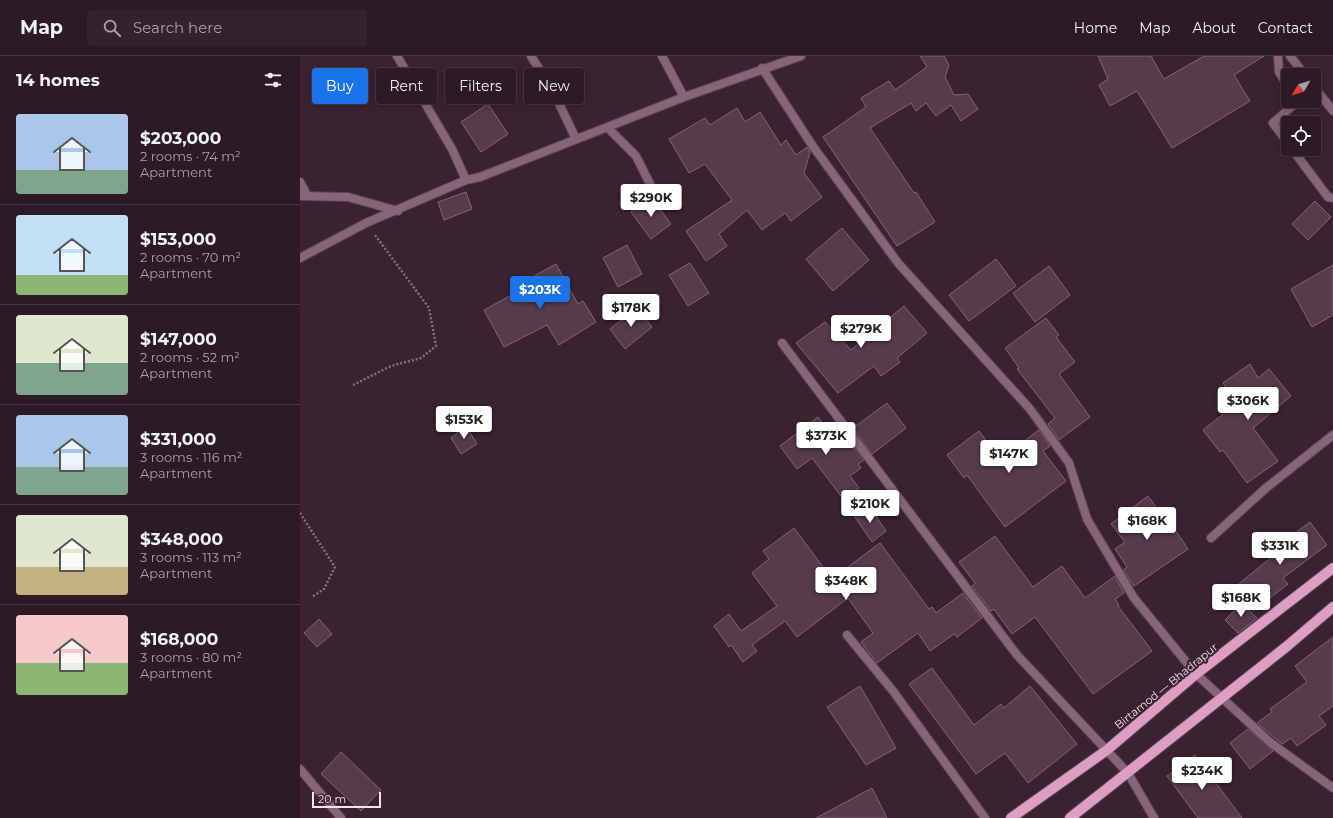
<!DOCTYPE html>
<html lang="en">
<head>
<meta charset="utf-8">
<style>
  :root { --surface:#2c1a25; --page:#34232d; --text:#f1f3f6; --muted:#a6a1a7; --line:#483842; --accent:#1a73e8 }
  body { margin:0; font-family:Montserrat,sans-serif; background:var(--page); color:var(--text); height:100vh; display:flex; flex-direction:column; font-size:15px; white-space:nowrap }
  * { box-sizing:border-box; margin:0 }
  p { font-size:13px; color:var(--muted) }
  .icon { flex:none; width:22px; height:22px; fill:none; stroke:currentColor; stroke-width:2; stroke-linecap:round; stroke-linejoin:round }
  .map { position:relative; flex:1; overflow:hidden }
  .details { display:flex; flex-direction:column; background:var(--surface); width:300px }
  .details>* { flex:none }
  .hud { position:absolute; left:12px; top:12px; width:380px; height:36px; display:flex; gap:8px }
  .needle { width:26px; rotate:232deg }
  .buttons { position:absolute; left:981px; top:12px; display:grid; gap:8px }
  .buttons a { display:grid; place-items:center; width:40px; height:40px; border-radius:4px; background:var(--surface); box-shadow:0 2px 10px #0003,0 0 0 1px var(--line); font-size:20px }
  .scale { position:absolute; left:12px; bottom:10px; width:69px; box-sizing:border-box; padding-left:4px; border:2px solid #f4e3ec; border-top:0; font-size:11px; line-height:14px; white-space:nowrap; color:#f4e3ec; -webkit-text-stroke:3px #3b2231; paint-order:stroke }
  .price { position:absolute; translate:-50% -34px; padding:0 9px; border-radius:4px; background:#fff; color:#222; font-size:13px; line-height:26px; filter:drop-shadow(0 1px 2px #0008) }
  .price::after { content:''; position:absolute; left:50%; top:24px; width:12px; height:9px; margin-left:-6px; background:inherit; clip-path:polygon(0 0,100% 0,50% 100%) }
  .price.active { background:var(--accent); color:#fff }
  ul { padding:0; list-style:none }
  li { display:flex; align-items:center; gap:12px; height:100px; padding:0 16px }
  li+li { border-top:1px solid var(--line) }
  li span { display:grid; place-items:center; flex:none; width:112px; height:80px; border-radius:4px; color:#555 }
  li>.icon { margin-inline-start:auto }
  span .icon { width:48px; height:48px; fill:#fffc; stroke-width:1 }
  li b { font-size:17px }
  h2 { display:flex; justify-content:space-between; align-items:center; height:48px; padding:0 16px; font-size:17px }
  .chip { padding:0 14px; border-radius:4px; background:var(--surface); box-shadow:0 2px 10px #0003,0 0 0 1px var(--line); font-size:14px; line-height:36px }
  .chip.active { background:var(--accent); color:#fff }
  header { display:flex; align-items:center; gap:24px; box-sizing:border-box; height:56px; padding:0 20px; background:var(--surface); border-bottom:1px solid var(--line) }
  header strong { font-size:19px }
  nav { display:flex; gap:22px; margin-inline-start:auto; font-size:14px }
  .search { width:280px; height:36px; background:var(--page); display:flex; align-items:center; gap:10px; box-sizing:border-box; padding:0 14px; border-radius:4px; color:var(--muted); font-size:15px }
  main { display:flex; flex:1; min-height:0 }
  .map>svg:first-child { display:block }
  .building { fill:#563b4b; stroke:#826476 }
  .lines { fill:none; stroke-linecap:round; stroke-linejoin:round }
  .service-casing { stroke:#59414f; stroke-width:10 }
  .minor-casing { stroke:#59414f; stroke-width:10 }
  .primary-casing { stroke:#59414f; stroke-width:12 }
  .path { stroke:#85707c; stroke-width:2.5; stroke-dasharray:2 2; stroke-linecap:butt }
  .service { stroke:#856577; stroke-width:8 }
  .minor { stroke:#856577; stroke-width:8 }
  .primary { stroke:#de9dc3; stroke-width:10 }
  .labels { text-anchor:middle; stroke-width:4; stroke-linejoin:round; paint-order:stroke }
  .street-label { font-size:11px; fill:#f4e3ec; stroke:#3b2231 }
</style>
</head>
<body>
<header>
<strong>Map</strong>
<div class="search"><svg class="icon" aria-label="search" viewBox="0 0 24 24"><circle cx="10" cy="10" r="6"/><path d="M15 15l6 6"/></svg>Search here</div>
<nav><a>Home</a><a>Map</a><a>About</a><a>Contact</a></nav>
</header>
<main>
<section class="details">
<h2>14 homes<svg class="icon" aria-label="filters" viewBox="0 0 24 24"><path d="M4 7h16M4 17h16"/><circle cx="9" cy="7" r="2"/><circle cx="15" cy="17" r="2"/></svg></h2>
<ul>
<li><span style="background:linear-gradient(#a9c7e8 70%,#7fa58c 0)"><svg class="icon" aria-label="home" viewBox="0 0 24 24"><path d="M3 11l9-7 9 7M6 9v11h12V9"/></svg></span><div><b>$203,000</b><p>2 rooms · 74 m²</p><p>Apartment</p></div></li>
<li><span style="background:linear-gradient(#bfe0f5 75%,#8fb573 0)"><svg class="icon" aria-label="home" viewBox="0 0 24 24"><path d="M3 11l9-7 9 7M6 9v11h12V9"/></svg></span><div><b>$153,000</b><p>2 rooms · 70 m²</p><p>Apartment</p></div></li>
<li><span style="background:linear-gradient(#dfe7d0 60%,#7fa58c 0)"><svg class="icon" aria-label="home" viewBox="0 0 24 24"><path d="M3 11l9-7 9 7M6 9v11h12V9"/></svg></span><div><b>$147,000</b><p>2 rooms · 52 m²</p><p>Apartment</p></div></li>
<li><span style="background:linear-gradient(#a9c7e8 65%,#7fa58c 0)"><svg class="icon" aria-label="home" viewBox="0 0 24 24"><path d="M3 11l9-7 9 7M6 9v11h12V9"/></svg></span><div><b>$331,000</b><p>3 rooms · 116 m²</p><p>Apartment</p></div></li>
<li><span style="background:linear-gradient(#dfe7d0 65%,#c2b280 0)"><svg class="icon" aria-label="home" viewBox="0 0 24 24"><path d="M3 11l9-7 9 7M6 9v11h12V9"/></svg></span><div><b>$348,000</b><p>3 rooms · 113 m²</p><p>Apartment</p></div></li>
<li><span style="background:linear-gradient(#f6c9c9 60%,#8fb573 0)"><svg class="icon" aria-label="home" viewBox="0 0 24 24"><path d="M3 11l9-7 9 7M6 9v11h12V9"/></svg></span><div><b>$168,000</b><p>3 rooms · 80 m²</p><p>Apartment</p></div></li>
</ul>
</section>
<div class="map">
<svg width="1033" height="762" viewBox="0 0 1033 762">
  <rect width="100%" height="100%" fill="#3b2231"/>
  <g class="building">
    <polygon points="620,0 644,0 649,9 645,21 654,39 668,38 678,53 661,65 651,49 636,60 626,47 616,55 611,47 570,72 614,137 616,136 635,166 597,190 523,81 566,51 561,42 589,25 595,34 627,11"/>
    <polygon points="798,0 851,0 864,23 904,0 964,0 934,19 950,45 872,92 837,35 810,50 799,29 808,23"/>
    <polygon points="188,48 208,78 181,96 161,66"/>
    <polygon points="437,52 445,66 460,56 481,89 486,84 496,99 507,91 510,96 504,117 522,141 491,165 485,157 462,174 447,154 419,178 427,190 406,205 386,175 432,144 405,108 389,117 369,83 405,62 410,69"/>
    <polygon points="166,136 172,153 144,164 138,146"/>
    <polygon points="351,141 371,168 351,183 331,156"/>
    <polygon points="1015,145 1031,161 1008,184 992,168"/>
    <polygon points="542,172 569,204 533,235 506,203"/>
    <polygon points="327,189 342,218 318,231 303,202"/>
    <polygon points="696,203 716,230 669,265 649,239"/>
    <polygon points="390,207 409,237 388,250 369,219"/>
    <polygon points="256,208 278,248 283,245 296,266 259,289 247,269 204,291 184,254 230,229 227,224"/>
    <polygon points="1033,209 1033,259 1012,271 991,233"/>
    <polygon points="749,210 770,239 735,266 713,237"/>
    <polygon points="604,250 627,277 597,302 600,306 581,320 574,310 538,337 496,287 525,266 551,294"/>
    <polygon points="337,252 352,271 325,293 310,273"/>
    <polygon points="746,262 759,279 756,281 775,306 759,318 790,361 759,384 748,368 755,362 717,313 719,312 705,292"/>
    <polygon points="950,308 958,322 969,313 991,340 953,372 978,405 947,427 923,394 920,396 903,374 937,347 923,327"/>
    <polygon points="587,347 606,372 572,398 553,372"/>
    <polygon points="518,361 536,385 544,379 564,404 558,408 561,412 550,420 559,432 544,444 512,402 497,413 480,390"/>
    <polygon points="166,370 177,388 161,398 151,382"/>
    <polygon points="739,374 750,390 743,395 766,425 705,471 667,419 664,422 647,399 679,375 700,403"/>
    <polygon points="848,440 863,460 865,459 888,493 834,530 823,514 827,511 815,493 825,486 811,468"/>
    <polygon points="569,450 586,475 572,486 554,460"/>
    <polygon points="1010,466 1027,489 983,522 988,528 953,555 935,531 973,500 970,496"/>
    <polygon points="494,472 532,523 580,487 629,553 632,551 636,557 663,537 682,562 657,581 654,578 630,595 618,577 577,607 561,586 573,577 548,542 497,581 485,565 452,589 457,595 443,606 431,589 429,591 414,570 429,558 441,575 477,550 452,517 469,503 463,495"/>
    <polygon points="695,480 733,531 762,510 785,542 815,520 824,537 815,543 819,549 818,550 852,595 793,638 735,561 712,578 694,553 691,555 672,530 675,527 659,506"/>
    <polygon points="942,547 957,562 938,577 925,564"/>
    <polygon points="19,563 32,578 17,591 4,577"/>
    <polygon points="1033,581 1033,650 1019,660 1026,669 997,690 991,682 982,688 957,667 972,656 970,653 1007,626 995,610"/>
    <polygon points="632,612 674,669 701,648 704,652 730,630 777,688 728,727 705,697 676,718 609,628"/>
    <polygon points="560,630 596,692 566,709 527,651"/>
    <polygon points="948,673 973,695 950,713 930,687"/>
    <polygon points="41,696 81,734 61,755 21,718"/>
    <polygon points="895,699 942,762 898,762 867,720"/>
    <polygon points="572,732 587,762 516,762"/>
  </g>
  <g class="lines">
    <g class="service-casing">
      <g id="service">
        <polyline points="978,0 979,16 988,30"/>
        <polyline points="308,72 336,100 355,138"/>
        <polyline points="988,87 973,67 998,45"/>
        <polyline points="992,93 1028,141 1033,142"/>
        <polyline points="482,287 717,599 828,717 854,762"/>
        <polyline points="911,482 966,432 1033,379"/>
        <polyline points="547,579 593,635 685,762"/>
      </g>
    </g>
    <g class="minor-casing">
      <g id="minor">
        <polyline points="97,0 152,93 166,124"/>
        <polyline points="231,0 253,35 276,83"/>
        <polyline points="362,0 384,41"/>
        <polyline points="990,0 1005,19"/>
        <polyline points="462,12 512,89 598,207 730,353 769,407 787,463 834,542 896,618 971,687 1033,732"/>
        <polyline points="1014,31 1033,55"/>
        <polyline points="0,126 7,139"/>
        <polyline points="0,140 48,141 98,155"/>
        <polyline points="0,202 66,167 166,124 180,121 384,41 501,0"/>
        <polyline points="0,713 41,762"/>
      </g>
    </g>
    <g class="primary-casing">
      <g id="primary">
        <polyline points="711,762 807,694 896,618 1033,512"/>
        <polyline points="770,762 986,591 1033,551"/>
      </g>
    </g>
    <g class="path">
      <polyline points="53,329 91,310 121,302 136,290 129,252 75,179"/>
      <polyline points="0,457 35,511 24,533 12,541"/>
    </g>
    <use href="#service" class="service"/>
    <use href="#minor" class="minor"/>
    <use href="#primary" class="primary"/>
  </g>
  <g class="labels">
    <g class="street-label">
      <text transform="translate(866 630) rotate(-39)" y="4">Birtamod — Bhadrapur</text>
    </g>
  </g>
</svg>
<div class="buttons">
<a><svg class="needle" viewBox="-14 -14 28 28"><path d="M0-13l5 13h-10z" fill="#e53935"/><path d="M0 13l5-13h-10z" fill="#a6a1a7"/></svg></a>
<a><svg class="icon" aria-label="locate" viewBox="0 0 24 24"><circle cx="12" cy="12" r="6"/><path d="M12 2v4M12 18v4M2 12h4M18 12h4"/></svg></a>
</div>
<div class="scale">20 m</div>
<b class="price" style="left:351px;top:162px">$290K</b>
<b class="price active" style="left:240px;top:254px">$203K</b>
<b class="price" style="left:331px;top:272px">$178K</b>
<b class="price" style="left:561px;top:293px">$279K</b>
<b class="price" style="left:948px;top:365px">$306K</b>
<b class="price" style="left:164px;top:384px">$153K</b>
<b class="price" style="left:526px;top:400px">$373K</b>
<b class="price" style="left:709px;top:418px">$147K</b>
<b class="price" style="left:570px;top:468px">$210K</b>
<b class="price" style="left:847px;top:485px">$168K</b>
<b class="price" style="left:980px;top:510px">$331K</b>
<b class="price" style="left:546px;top:545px">$348K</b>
<b class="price" style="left:941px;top:562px">$168K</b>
<b class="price" style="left:902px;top:735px">$234K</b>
<div class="hud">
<a class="chip active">Buy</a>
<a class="chip">Rent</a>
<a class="chip">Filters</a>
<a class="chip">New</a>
</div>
</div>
</main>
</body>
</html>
